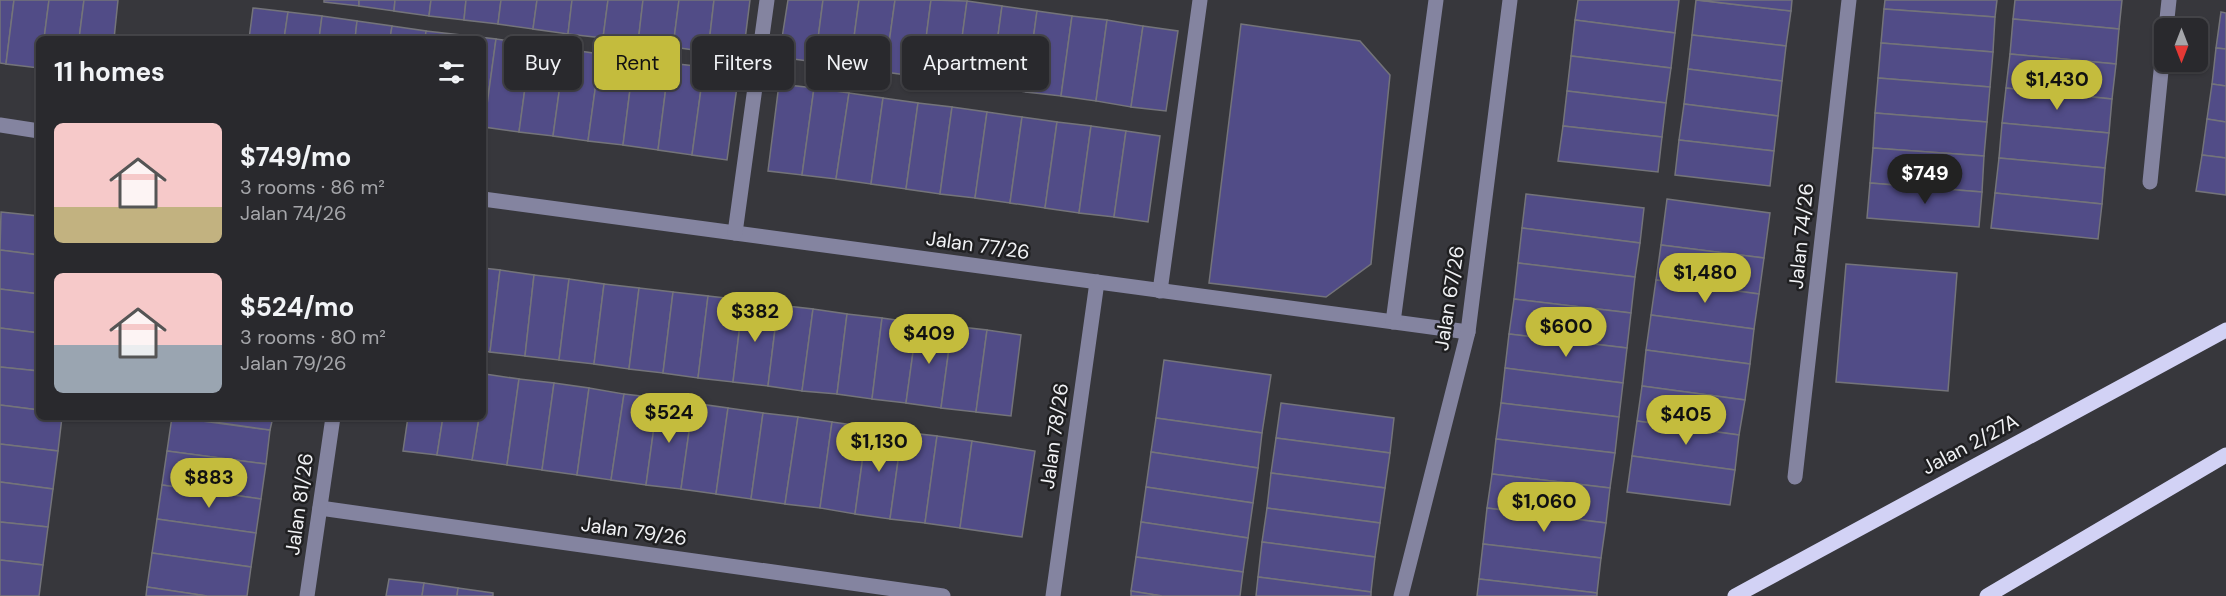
<!DOCTYPE html>
<html lang="en">
<head>
<meta charset="utf-8">
<style>
  :root { --surface:#29292d; --page:#313135; --text:#f1f3f6; --muted:#a5a6aa; --line:#454549; --accent:#c4bc3d }
  body { margin:0; font-family:"DM Sans",sans-serif; background:var(--page); color:var(--text); height:100vh; display:flex; flex-direction:column; font-size:22px; white-space:nowrap }
  * { box-sizing:border-box; margin:0 }
  p { font-size:20px; color:var(--muted) }
  .icon { flex:none; width:33px; height:33px; fill:none; stroke:currentColor; stroke-width:2; stroke-linecap:round; stroke-linejoin:round }
  .map { position:relative; flex:1; overflow:hidden }
  .panel { position:absolute; left:36px; top:36px; width:450px; height:384px; display:flex; flex-direction:column; background:var(--surface); border-radius:9px; box-shadow:0 2px 4px #0004,0 0 0 2px var(--line) }
  .panel>* { flex:none }
  .top-card { position:absolute; left:504px; top:36px; width:570px; height:54px; display:flex; gap:12px }
  .needle { width:39px; rotate:180deg }
  .controls { position:absolute; left:2154px; top:18px; display:grid; gap:12px }
  .controls a { display:grid; place-items:center; width:54px; height:54px; border-radius:9px; background:var(--surface); box-shadow:0 2px 4px #0004,0 0 0 2px var(--line); font-size:30px }
  .price { position:absolute; translate:-50% -51px; padding:0 14px; border-radius:21px; background:var(--accent); color:#111; font-size:20px; line-height:39px; filter:drop-shadow(0 2px 3px #0008) }
  .price::after { content:''; position:absolute; left:50%; top:36px; width:18px; height:14px; margin-left:-9px; background:inherit; clip-path:polygon(0 0,100% 0,50% 100%) }
  .price.on { background:#222; color:#fff }
  ul { padding:0; list-style:none }
  li { display:flex; align-items:center; gap:18px; height:150px; padding:0 18px }
  li span { display:grid; place-items:center; flex:none; width:168px; height:120px; border-radius:9px; color:#555 }
  li>.icon { margin-inline-start:auto }
  span .icon { width:72px; height:72px; fill:#fffc; stroke-width:1 }
  li b { font-size:26px }
  h2 { display:flex; justify-content:space-between; align-items:center; height:72px; padding:0 18px; font-size:26px }
  .chip { padding:0 21px; border-radius:9px; background:var(--surface); box-shadow:0 2px 4px #0004,0 0 0 2px var(--line); font-size:21px; line-height:54px }
  .chip.on { background:var(--accent); color:#111 }
  .map>svg:first-child { display:block }
  .building { fill:#514c87; stroke:#74747a; stroke-width:1.5 }
  .lines { fill:none; stroke-linecap:round; stroke-linejoin:round }
  .minor { stroke:#8484a0; stroke-width:15 }
  .major { stroke:#d2d2f5; stroke-width:15 }
  .labels { text-anchor:middle; stroke-width:5; stroke-linejoin:round; paint-order:stroke }
  .street-label { font-size:20px; fill:#f1f2f5; stroke:#1f1f21 }
</style>
</head>
<body>
<div class="map">
<svg width="2226" height="596" viewBox="0 0 2226 596">
  <rect width="100%" height="100%" fill="#37373c"/>
  <g class="building">
    <polygon points="0,0 14,0 6,64 0,63"/>
    <polygon points="14,0 49,0 44,39 39,39 39,68 6,64"/>
    <polygon points="49,0 84,0 79,39 44,39"/>
    <polygon points="84,0 118,0 114,39 79,39"/>
    <polygon points="324,0 359,0 359,6 324,2"/>
    <polygon points="359,0 395,0 394,11 359,6"/>
    <polygon points="395,0 431,0 429,16 394,11"/>
    <polygon points="431,0 466,0 464,20 429,16"/>
    <polygon points="466,0 501,0 498,24 464,20"/>
    <polygon points="501,0 537,0 533,29 498,24"/>
    <polygon points="537,0 572,0 568,34 533,29"/>
    <polygon points="572,0 608,0 603,38 568,34"/>
    <polygon points="608,0 643,0 638,43 603,38"/>
    <polygon points="643,0 679,0 673,47 638,43"/>
    <polygon points="679,0 714,0 708,52 673,47"/>
    <polygon points="714,0 750,0 743,56 708,52"/>
    <polygon points="788,0 823,0 815,62 779,57"/>
    <polygon points="823,0 859,0 850,67 815,62"/>
    <polygon points="859,0 895,0 885,72 850,67"/>
    <polygon points="895,0 931,0 921,77 885,72"/>
    <polygon points="931,0 967,1 956,82 921,77"/>
    <polygon points="1578,0 1679,0 1675,33 1575,20"/>
    <polygon points="1696,0 1791,11 1786,46 1692,35"/>
    <polygon points="1698,0 1792,0 1791,11"/>
    <polygon points="1885,0 1997,0 1995,17 1884,9"/>
    <polygon points="2015,0 2122,0 2119,29 2013,19"/>
    <polygon points="967,1 1002,6 991,87 956,82"/>
    <polygon points="1002,6 1037,11 1026,92 991,87"/>
    <polygon points="253,8 288,12 284,39 249,39"/>
    <polygon points="1884,9 1995,17 1993,52 1881,43"/>
    <polygon points="1037,11 1072,16 1061,96 1026,92"/>
    <polygon points="288,12 322,16 319,39 284,39"/>
    <polygon points="2221,12 2226,13 2226,49 2216,48"/>
    <polygon points="322,16 357,21 355,39 319,39"/>
    <polygon points="1072,16 1107,20 1096,101 1061,96"/>
    <polygon points="2013,19 2119,29 2116,64 2010,54"/>
    <polygon points="1107,20 1143,26 1131,107 1096,101"/>
    <polygon points="1575,20 1675,33 1671,68 1571,56"/>
    <polygon points="357,21 392,26 390,39 355,39"/>
    <polygon points="1241,24 1360,41 1390,75 1371,264 1326,297 1209,283"/>
    <polygon points="392,26 426,31 425,39 390,39"/>
    <polygon points="1143,26 1178,31 1166,111 1131,107"/>
    <polygon points="426,31 461,35 461,39 425,39"/>
    <polygon points="461,35 496,39 484,127 483,39 461,39"/>
    <polygon points="1692,35 1786,46 1782,81 1688,69"/>
    <polygon points="496,39 531,44 519,132 484,127"/>
    <polygon points="1881,43 1993,52 1990,87 1878,78"/>
    <polygon points="531,44 565,49 553,136 519,132"/>
    <polygon points="2216,48 2226,49 2226,86 2212,84"/>
    <polygon points="565,49 600,54 588,141 553,136"/>
    <polygon points="600,54 634,58 623,145 588,141"/>
    <polygon points="2010,54 2116,64 2112,99 2006,88"/>
    <polygon points="1571,56 1671,68 1666,103 1567,91"/>
    <polygon points="634,58 669,63 658,150 623,145"/>
    <polygon points="669,63 704,67 692,155 658,150"/>
    <polygon points="704,67 739,72 727,160 692,155"/>
    <polygon points="1688,69 1782,81 1778,116 1684,104"/>
    <polygon points="1878,78 1990,87 1987,122 1875,113"/>
    <polygon points="779,84 814,88 802,175 768,171"/>
    <polygon points="2212,84 2226,86 2226,122 2207,119"/>
    <polygon points="814,88 849,93 836,179 802,175"/>
    <polygon points="2006,88 2112,99 2109,133 2002,123"/>
    <polygon points="1567,91 1666,103 1662,137 1563,126"/>
    <polygon points="849,93 883,98 871,184 836,179"/>
    <polygon points="883,98 918,103 906,189 871,184"/>
    <polygon points="918,103 952,107 940,194 906,189"/>
    <polygon points="1684,104 1778,116 1774,151 1679,140"/>
    <polygon points="952,107 987,112 975,198 940,194"/>
    <polygon points="987,112 1022,117 1010,203 975,198"/>
    <polygon points="1875,113 1987,122 1984,156 1873,148"/>
    <polygon points="1022,117 1057,122 1045,208 1010,203"/>
    <polygon points="2207,119 2226,122 2226,158 2202,155"/>
    <polygon points="1057,122 1091,126 1079,213 1045,208"/>
    <polygon points="2002,123 2109,133 2105,168 1999,158"/>
    <polygon points="1091,126 1126,131 1114,217 1079,213"/>
    <polygon points="1563,126 1662,137 1658,172 1558,161"/>
    <polygon points="1126,131 1160,136 1148,222 1114,217"/>
    <polygon points="1679,140 1774,151 1770,186 1675,175"/>
    <polygon points="1873,148 1984,156 1982,192 1870,183"/>
    <polygon points="2202,155 2226,158 2226,195 2196,191"/>
    <polygon points="1999,158 2105,168 2102,204 1995,193"/>
    <polygon points="1870,183 1982,192 1979,227 1867,218"/>
    <polygon points="1995,193 2102,204 2098,239 1991,228"/>
    <polygon points="1526,194 1644,208 1640,243 1522,228"/>
    <polygon points="1667,199 1770,213 1764,258 1661,245"/>
    <polygon points="1,212 39,216 39,255 0,250"/>
    <polygon points="1522,228 1640,243 1635,277 1518,263"/>
    <polygon points="1661,245 1764,258 1759,294 1656,280"/>
    <polygon points="0,250 39,255 39,294 0,289"/>
    <polygon points="1518,263 1635,277 1631,313 1514,299"/>
    <polygon points="1846,264 1957,273 1948,391 1836,382"/>
    <polygon points="483,268 500,270 490,352 483,351"/>
    <polygon points="500,270 534,275 525,356 490,352"/>
    <polygon points="534,275 569,279 559,360 525,356"/>
    <polygon points="569,279 604,284 594,364 559,360"/>
    <polygon points="1656,280 1759,294 1754,329 1651,315"/>
    <polygon points="604,284 639,288 629,369 594,364"/>
    <polygon points="639,288 673,292 663,373 629,369"/>
    <polygon points="0,289 39,294 39,333 0,328"/>
    <polygon points="673,292 708,296 698,378 663,373"/>
    <polygon points="708,296 743,300 733,382 698,378"/>
    <polygon points="1514,299 1631,313 1627,348 1509,334"/>
    <polygon points="743,300 778,305 768,386 733,382"/>
    <polygon points="778,305 813,309 802,391 768,386"/>
    <polygon points="813,309 847,314 837,394 802,391"/>
    <polygon points="847,314 882,318 872,399 837,394"/>
    <polygon points="1651,315 1754,329 1750,364 1646,350"/>
    <polygon points="882,318 917,323 906,403 872,399"/>
    <polygon points="917,323 952,326 941,408 906,403"/>
    <polygon points="952,326 987,330 976,412 941,408"/>
    <polygon points="0,328 39,333 39,371 0,367"/>
    <polygon points="987,330 1021,335 1011,416 976,412"/>
    <polygon points="1509,334 1627,348 1623,383 1505,368"/>
    <polygon points="1646,350 1750,364 1745,400 1642,386"/>
    <polygon points="1164,360 1271,375 1262,433 1156,418"/>
    <polygon points="0,367 39,371 39,410 0,405"/>
    <polygon points="1505,368 1623,383 1619,417 1501,403"/>
    <polygon points="485,374 519,379 507,465 472,460 479,417 483,417"/>
    <polygon points="519,379 554,383 542,470 507,465"/>
    <polygon points="554,383 589,388 577,475 542,470"/>
    <polygon points="1642,386 1745,400 1739,435 1637,421"/>
    <polygon points="589,388 624,394 611,480 577,475"/>
    <polygon points="624,394 658,398 646,485 611,480"/>
    <polygon points="658,398 693,403 681,489 646,485"/>
    <polygon points="693,403 728,408 716,494 681,489"/>
    <polygon points="1281,403 1394,418 1390,453 1276,438"/>
    <polygon points="1501,403 1619,417 1615,453 1496,439"/>
    <polygon points="0,405 39,410 39,417 62,417 58,451 0,444"/>
    <polygon points="728,408 763,413 751,499 716,494"/>
    <polygon points="763,413 798,417 785,504 751,499"/>
    <polygon points="172,417 270,430 266,464 167,451"/>
    <polygon points="180,417 273,417 270,430"/>
    <polygon points="408,417 443,417 437,455 403,451"/>
    <polygon points="443,417 479,417 472,460 437,455"/>
    <polygon points="798,417 832,422 820,508 785,504"/>
    <polygon points="1156,418 1262,433 1258,468 1151,452"/>
    <polygon points="1637,421 1739,435 1735,470 1632,456"/>
    <polygon points="832,422 867,427 855,514 820,508"/>
    <polygon points="867,427 902,432 890,519 855,514"/>
    <polygon points="902,432 937,436 925,523 890,519"/>
    <polygon points="937,436 972,441 960,528 925,523"/>
    <polygon points="1276,438 1390,453 1385,488 1271,473"/>
    <polygon points="1496,439 1615,453 1610,488 1492,474"/>
    <polygon points="972,441 1035,451 1022,537 960,528"/>
    <polygon points="0,444 58,451 53,489 0,482"/>
    <polygon points="167,451 266,464 261,499 162,485"/>
    <polygon points="1151,452 1258,468 1253,503 1146,487"/>
    <polygon points="1632,456 1735,470 1730,505 1627,492"/>
    <polygon points="1271,473 1385,488 1380,523 1267,508"/>
    <polygon points="1492,474 1610,488 1606,523 1487,508"/>
    <polygon points="0,482 53,489 48,527 0,522"/>
    <polygon points="162,485 261,499 256,533 157,519"/>
    <polygon points="1146,487 1253,503 1248,538 1141,522"/>
    <polygon points="1267,508 1380,523 1375,557 1262,542"/>
    <polygon points="1487,508 1606,523 1601,558 1483,544"/>
    <polygon points="157,519 256,533 251,567 152,553"/>
    <polygon points="0,522 48,527 43,565 0,560"/>
    <polygon points="1141,522 1248,538 1243,572 1136,557"/>
    <polygon points="1262,542 1375,557 1371,592 1258,577"/>
    <polygon points="1483,544 1601,558 1597,593 1479,579"/>
    <polygon points="152,553 251,567 247,596 207,596 147,587"/>
    <polygon points="1136,557 1243,572 1240,596 1162,596 1131,591"/>
    <polygon points="0,560 43,565 39,596 0,596"/>
    <polygon points="1258,577 1371,592 1371,596 1256,596"/>
    <polygon points="389,579 424,583 422,596 386,596"/>
    <polygon points="1479,579 1597,593 1597,596 1477,596"/>
    <polygon points="424,583 458,588 457,596 422,596"/>
    <polygon points="147,587 207,596 146,596"/>
    <polygon points="458,588 493,593 493,596 457,596"/>
    <polygon points="1131,591 1162,596 1131,596"/>
  </g>
  <g class="lines">
    <g class="minor">
      <polyline points="2166,28 2169,0"/>
      <polyline points="0,125 39,131"/>
      <polyline points="2150,182 2164,41"/>
      <polyline points="483,199 1468,332"/>
      <polyline points="735,233 767,0"/>
      <polyline points="1160,291 1200,0"/>
      <polyline points="1393,322 1436,0"/>
      <polyline points="1795,477 1849,0"/>
      <polyline points="320,508 943,596"/>
      <polyline points="307,596 333,417"/>
      <polyline points="1053,596 1097,282"/>
      <polyline points="1401,596 1468,332 1510,0"/>
    </g>
    <g class="major">
      <polyline points="1735,596 2226,330"/>
      <polyline points="1987,596 2226,455"/>
    </g>
  </g>
  <g class="labels">
    <g class="street-label">
      <text transform="translate(1801 236) rotate(-84)" y="7">Jalan 74/26</text>
      <text transform="translate(978 245) rotate(8)" y="7">Jalan 77/26</text>
      <text transform="translate(1449 298) rotate(-81)" y="7">Jalan 67/26</text>
      <text transform="translate(1054 436) rotate(-82)" y="7">Jalan 78/26</text>
      <text transform="translate(1970 444) rotate(-28)" y="7">Jalan 2/27A</text>
      <text transform="translate(299 504) rotate(-82)" y="7">Jalan 81/26</text>
      <text transform="translate(634 531) rotate(8)" y="7">Jalan 79/26</text>
    </g>
  </g>
</svg>
<div class="controls">
<a><svg class="needle" viewBox="-14 -14 28 28"><path d="M0-13l5 13h-10z" fill="#e53935"/><path d="M0 13l5-13h-10z" fill="#a5a6aa"/></svg></a>
</div>
<b class="price" style="left:2057px;top:111px">$1,430</b>
<b class="price on" style="left:1925px;top:205px">$749</b>
<b class="price" style="left:1705px;top:304px">$1,480</b>
<b class="price" style="left:755px;top:343px">$382</b>
<b class="price" style="left:1566px;top:358px">$600</b>
<b class="price" style="left:929px;top:365px">$409</b>
<b class="price" style="left:669px;top:444px">$524</b>
<b class="price" style="left:1686px;top:446px">$405</b>
<b class="price" style="left:879px;top:473px">$1,130</b>
<b class="price" style="left:209px;top:509px">$883</b>
<b class="price" style="left:1544px;top:533px">$1,060</b>
<div class="top-card">
<a class="chip">Buy</a>
<a class="chip on">Rent</a>
<a class="chip">Filters</a>
<a class="chip">New</a>
<a class="chip">Apartment</a>
</div>
<section class="panel">
<h2>11 homes<svg class="icon" aria-label="filters" viewBox="0 0 24 24"><path d="M4 7h16M4 17h16"/><circle cx="9" cy="7" r="2"/><circle cx="15" cy="17" r="2"/></svg></h2>
<ul>
<li><span style="background:linear-gradient(#f6c9c9 70%,#c2b280 0)"><svg class="icon" aria-label="home" viewBox="0 0 24 24"><path d="M3 11l9-7 9 7M6 9v11h12V9"/></svg></span><div><b>$749/mo</b><p>3 rooms · 86 m²</p><p>Jalan 74/26</p></div></li>
<li><span style="background:linear-gradient(#f6c9c9 60%,#9aa5b1 0)"><svg class="icon" aria-label="home" viewBox="0 0 24 24"><path d="M3 11l9-7 9 7M6 9v11h12V9"/></svg></span><div><b>$524/mo</b><p>3 rooms · 80 m²</p><p>Jalan 79/26</p></div></li>
</ul>
</section>
</div>
</body>
</html>
